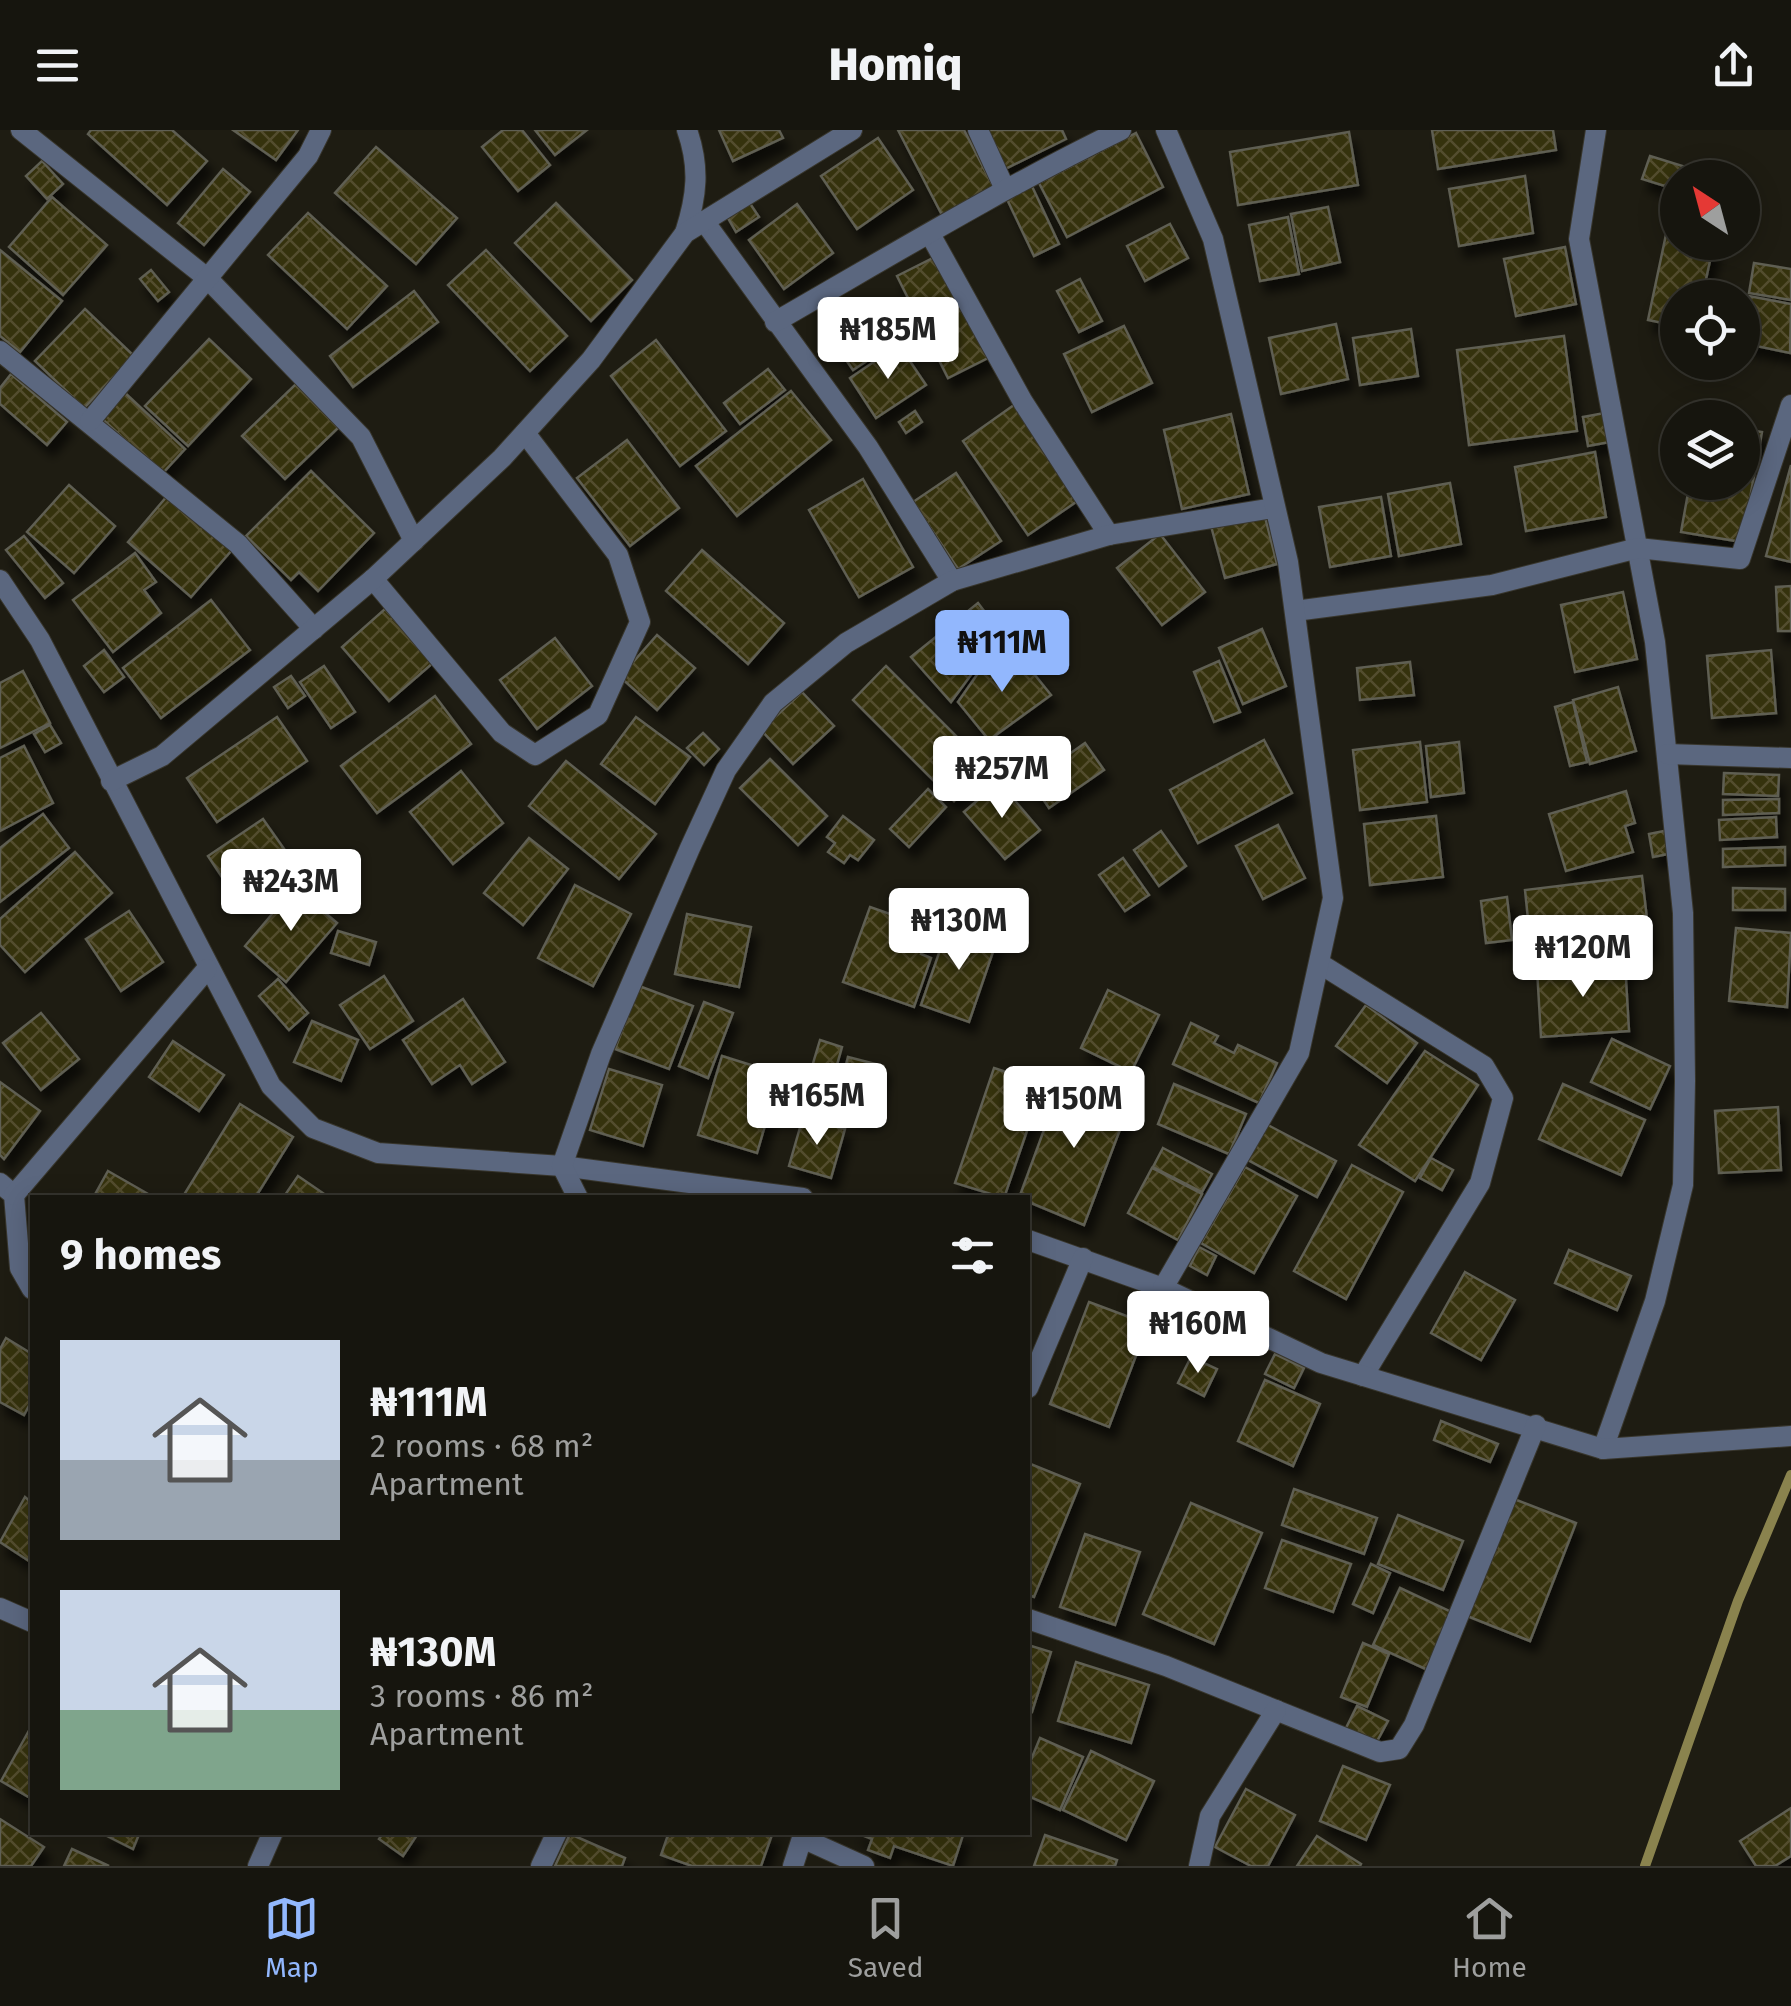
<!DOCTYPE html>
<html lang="en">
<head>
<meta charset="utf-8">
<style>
  :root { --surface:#16150e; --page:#1f1e17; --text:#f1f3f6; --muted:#9e9f9e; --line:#35342e; --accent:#92b7fd }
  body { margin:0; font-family:"Fira Sans",sans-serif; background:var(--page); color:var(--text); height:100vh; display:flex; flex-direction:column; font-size:38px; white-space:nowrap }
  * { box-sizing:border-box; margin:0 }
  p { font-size:32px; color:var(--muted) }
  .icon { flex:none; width:55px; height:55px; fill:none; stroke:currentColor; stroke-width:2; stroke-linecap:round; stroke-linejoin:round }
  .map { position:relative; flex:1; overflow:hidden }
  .side { position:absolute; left:30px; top:1065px; width:1000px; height:640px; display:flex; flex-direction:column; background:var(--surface); border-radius:0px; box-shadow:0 5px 25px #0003,0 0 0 2px var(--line) }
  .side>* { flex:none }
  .needle { width:65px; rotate:324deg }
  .tools { position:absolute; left:1660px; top:30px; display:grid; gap:20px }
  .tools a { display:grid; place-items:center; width:100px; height:100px; border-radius:50%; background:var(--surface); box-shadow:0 5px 25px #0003,0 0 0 2px var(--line); font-size:50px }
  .price { position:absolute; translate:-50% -85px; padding:0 22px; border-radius:10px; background:#fff; color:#222; font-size:32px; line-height:65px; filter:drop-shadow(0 2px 5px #0008) }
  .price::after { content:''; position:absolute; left:50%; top:60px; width:30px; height:22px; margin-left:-15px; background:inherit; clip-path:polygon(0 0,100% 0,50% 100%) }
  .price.selected { background:var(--accent); color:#111 }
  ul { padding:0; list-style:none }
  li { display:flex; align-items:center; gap:30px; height:250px; padding:0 30px }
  li span { display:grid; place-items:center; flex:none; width:280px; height:200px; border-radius:0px; color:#555 }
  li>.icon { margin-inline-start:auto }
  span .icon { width:120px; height:120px; fill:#fffc; stroke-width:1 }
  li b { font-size:42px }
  h2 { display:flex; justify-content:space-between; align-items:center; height:120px; padding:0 30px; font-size:42px }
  header { display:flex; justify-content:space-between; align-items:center; height:130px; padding:0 30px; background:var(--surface); font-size:45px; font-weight:800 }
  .menu { display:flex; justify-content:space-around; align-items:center; height:140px; border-top:2px solid var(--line); background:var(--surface); font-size:28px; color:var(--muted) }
  .menu a { display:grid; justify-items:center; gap:5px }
  .menu .selected { color:var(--accent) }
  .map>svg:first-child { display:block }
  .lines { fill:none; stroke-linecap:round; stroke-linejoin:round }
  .stream { stroke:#8a834e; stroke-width:10 }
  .building { fill:url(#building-cross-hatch); stroke:#5f5e52; stroke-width:2.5; filter:url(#shadow) }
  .minor-casing { stroke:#38362d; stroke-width:22 }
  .minor { stroke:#5b677f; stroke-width:20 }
</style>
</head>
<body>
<header><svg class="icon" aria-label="menu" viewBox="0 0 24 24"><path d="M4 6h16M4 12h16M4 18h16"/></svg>Homiq<svg class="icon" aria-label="share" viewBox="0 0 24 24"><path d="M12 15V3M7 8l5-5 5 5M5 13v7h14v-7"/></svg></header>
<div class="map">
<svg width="1791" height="1736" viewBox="0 0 1791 1736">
  <defs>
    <pattern id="building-cross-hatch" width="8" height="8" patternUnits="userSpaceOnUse" patternTransform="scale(2.5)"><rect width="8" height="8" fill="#36310c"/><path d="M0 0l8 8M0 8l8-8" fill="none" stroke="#524e2e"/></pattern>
    <filter id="shadow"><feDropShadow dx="6" dy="11" stdDeviation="5" flood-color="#0009"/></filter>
  </defs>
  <rect width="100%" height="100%" fill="#1e1c12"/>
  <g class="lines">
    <polyline class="stream" points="1645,1736 1738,1471 1791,1345"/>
  </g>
  <g class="building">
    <polygon points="91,0 172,0 207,31 167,75 88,4"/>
    <polygon points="233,0 298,0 276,30"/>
    <polygon points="503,0 522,0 550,35 518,61 482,17"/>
    <polygon points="535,0 587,0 555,25"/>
    <polygon points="719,0 779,0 783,8 733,31"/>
    <polygon points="898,0 964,0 994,58 942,85"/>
    <polygon points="983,0 1062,0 1066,9 1003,40"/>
    <polygon points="1432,0 1553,0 1556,20 1438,39"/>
    <polygon points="1349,2 1358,55 1238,75 1230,22"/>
    <polygon points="1136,3 1163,57 1067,107 1039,53"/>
    <polygon points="878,8 913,60 857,99 821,46"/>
    <polygon points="376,17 457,88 416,134 335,63"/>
    <polygon points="1650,26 1702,42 1700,48 1678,48 1678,60 1642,49"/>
    <polygon points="42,31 63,54 47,69 26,46"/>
    <polygon points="223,39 250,62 204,115 178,93"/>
    <polygon points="1525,46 1533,103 1459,116 1449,59"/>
    <polygon points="1030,52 1059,114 1034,126 1004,63"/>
    <polygon points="52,67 107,115 63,165 9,117"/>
    <polygon points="747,69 759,87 736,102 725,83"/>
    <polygon points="556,73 632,150 591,191 515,113"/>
    <polygon points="797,74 833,123 784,159 749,110"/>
    <polygon points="1672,76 1678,77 1678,112 1714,112 1702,168 1678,168 1678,196 1648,190"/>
    <polygon points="1328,77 1340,132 1302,141 1291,84"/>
    <polygon points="308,83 387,156 347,199 268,125"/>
    <polygon points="1288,87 1299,144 1260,151 1249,95"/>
    <polygon points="1170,94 1188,128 1145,151 1127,116"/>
    <polygon points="1565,117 1576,174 1516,186 1504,129"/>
    <polygon points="0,120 62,171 20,222 0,206"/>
    <polygon points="486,120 567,206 530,241 448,155"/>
    <polygon points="939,125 990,227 948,248 897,146"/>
    <polygon points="1754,133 1791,139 1791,170 1749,163"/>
    <polygon points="151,140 169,162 158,171 140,149"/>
    <polygon points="1080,149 1102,191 1079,202 1057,161"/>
    <polygon points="414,161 438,192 353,257 330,226"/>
    <polygon points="1743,165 1791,174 1790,223 1742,213"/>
    <polygon points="869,169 897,211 853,240 825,199"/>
    <polygon points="85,179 134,226 84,278 35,231"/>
    <polygon points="1336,194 1348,249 1281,264 1269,208"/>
    <polygon points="1124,196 1152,253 1092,282 1064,224"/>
    <polygon points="1411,199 1418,246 1360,255 1353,208"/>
    <polygon points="1564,206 1577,301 1469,315 1457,220"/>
    <polygon points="209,209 251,249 188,316 145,276"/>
    <polygon points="656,210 726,301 680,336 611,246"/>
    <polygon points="899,215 926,255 876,288 850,248"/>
    <polygon points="768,239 785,260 740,294 724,273"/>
    <polygon points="11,244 67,292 47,315 0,274 0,258"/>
    <polygon points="296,254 339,297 285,349 242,306"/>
    <polygon points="123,261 185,319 162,344 99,286"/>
    <polygon points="791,261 831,310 737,386 696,336"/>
    <polygon points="1014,275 1079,370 1028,405 963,311"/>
    <polygon points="915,281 922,292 906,303 899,292"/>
    <polygon points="1610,282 1615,311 1588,316 1583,287"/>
    <polygon points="1231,284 1249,364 1182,379 1164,300"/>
    <polygon points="1742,299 1762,302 1742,412 1681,402 1690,352 1742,352"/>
    <polygon points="627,310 679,378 630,416 577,348"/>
    <polygon points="1595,322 1606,387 1526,401 1515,337"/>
    <polygon points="1791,335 1791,432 1766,426"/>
    <polygon points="311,341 374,403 318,461 299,442 291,450 246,406"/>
    <polygon points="956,343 1001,411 958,439 913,372"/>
    <polygon points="863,349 913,437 859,467 809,380"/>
    <polygon points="1450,353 1461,414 1399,426 1388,364"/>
    <polygon points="69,355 115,396 74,443 27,402"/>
    <polygon points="168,365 232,420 191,467 128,412"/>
    <polygon points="1381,367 1391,426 1330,437 1319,377"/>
    <polygon points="1264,383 1277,434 1225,448 1211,396"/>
    <polygon points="1160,404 1205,462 1162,495 1117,438"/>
    <polygon points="24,406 63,453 45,468 6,420"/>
    <polygon points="702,420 784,493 748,534 666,461"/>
    <polygon points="135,423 156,452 144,460 161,483 113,522 73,470"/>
    <polygon points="1791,456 1791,501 1778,501 1776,457"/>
    <polygon points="1623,462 1637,529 1575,542 1561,475"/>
    <polygon points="211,470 250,520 161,588 123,538"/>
    <polygon points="978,473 1014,520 979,534 951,572 911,527"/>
    <polygon points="385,479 433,533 389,571 342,517"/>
    <polygon points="1262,499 1286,556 1243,574 1219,518"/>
    <polygon points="657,505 695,538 657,580 620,547"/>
    <polygon points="555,508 592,556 537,599 500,550"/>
    <polygon points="104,520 124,547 104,562 84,536"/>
    <polygon points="1771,520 1776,583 1712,588 1707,526"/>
    <polygon points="1018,524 1051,565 989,610 958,572 981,539"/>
    <polygon points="1219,531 1240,582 1214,592 1194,542"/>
    <polygon points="1410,532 1414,565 1360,570 1357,538"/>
    <polygon points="324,536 355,582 331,598 300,552"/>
    <polygon points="886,536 987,637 954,671 853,570"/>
    <polygon points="23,541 50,593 0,618 0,553"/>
    <polygon points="291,546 305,566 288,578 274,557"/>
    <polygon points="1618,557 1636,621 1590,634 1573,570"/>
    <polygon points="802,562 834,596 793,634 761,600"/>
    <polygon points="435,566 471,614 377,683 341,636"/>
    <polygon points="1573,572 1587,632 1570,636 1555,577"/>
    <polygon points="277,587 307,631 217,692 187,648"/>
    <polygon points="636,587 690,627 655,674 601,634"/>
    <polygon points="50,595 61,613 45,622 34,604"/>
    <polygon points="703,603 719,619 704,635 687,618"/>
    <polygon points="1264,610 1292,663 1198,713 1170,660"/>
    <polygon points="1420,612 1427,672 1360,680 1353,620"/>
    <polygon points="1459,612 1464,663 1431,667 1426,616"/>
    <polygon points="1085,613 1104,640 1049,678 1031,651"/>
    <polygon points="24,616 53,673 0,701 0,628"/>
    <polygon points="770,629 827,686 798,715 740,658"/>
    <polygon points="566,631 656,704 619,749 529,676"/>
    <polygon points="461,641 503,693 453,734 410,682"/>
    <polygon points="1724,643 1779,645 1778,666 1723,664"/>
    <polygon points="999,652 1040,700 1005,729 964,682"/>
    <polygon points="928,659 946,677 909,717 890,699"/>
    <polygon points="1626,661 1635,693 1625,696 1633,722 1566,741 1549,684"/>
    <polygon points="1779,669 1779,683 1723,685 1723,670"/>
    <polygon points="43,684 69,718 0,772 0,718"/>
    <polygon points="843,686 874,710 858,730 850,725 844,733 828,722 835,713 827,707"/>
    <polygon points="1436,686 1443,747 1370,755 1364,694"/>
    <polygon points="1776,687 1777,707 1720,710 1719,690"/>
    <polygon points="263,689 296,736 240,774 208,726"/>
    <polygon points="1278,695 1305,748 1263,769 1236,716"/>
    <polygon points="1669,700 1673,723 1653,727 1649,704"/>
    <polygon points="1161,701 1186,736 1159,756 1134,720"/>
    <polygon points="529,708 568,739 523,795 484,763"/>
    <polygon points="1785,717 1785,735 1723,737 1723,719"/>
    <polygon points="75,722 112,763 25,842 0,815 0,789"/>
    <polygon points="1123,728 1149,765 1125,781 1099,745"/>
    <polygon points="1642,746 1650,815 1532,828 1525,760"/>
    <polygon points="575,755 631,784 593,856 538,828"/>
    <polygon points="295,757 337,793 286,852 245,816"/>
    <polygon points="1733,758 1785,759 1785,780 1733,780"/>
    <polygon points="1507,767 1512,810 1486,813 1481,771"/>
    <polygon points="870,777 930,798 921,824 931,828 914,877 843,852"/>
    <polygon points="129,781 163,832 121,861 86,809"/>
    <polygon points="687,784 751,797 739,857 675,844"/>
    <polygon points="949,794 997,810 969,892 921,875"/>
    <polygon points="1736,798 1791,803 1787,877 1729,871"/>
    <polygon points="338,801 376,812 369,835 331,823"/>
    <polygon points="1625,832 1629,901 1541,907 1537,839"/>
    <polygon points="384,846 413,891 370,919 340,875"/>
    <polygon points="278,849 308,883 289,900 259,866"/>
    <polygon points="639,856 693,876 669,939 615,919"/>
    <polygon points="1108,860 1159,885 1131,942 1081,918"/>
    <polygon points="463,869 505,932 472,954 460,935 432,954 403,910"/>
    <polygon points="704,872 733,883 708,948 679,936"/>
    <polygon points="1366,875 1417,913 1387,953 1336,916"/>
    <polygon points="41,883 79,929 41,960 3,913"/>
    <polygon points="312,891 358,910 341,951 294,932"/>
    <polygon points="1191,893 1218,906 1214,913 1234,923 1238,915 1277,933 1259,973 1173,934"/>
    <polygon points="1612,909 1670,936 1650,979 1591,952"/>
    <polygon points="820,910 842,917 825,977 802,970"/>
    <polygon points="173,911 224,945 199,981 149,947"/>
    <polygon points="1425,921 1478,955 1415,1051 1359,1015"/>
    <polygon points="722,926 780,944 757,1023 698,1005"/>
    <polygon points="848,927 883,936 869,986 835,977"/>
    <polygon points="994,938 1043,954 1004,1068 955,1053"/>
    <polygon points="609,939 662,955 643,1016 590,1000"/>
    <polygon points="1063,948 1130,973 1084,1095 1019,1068"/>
    <polygon points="0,952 40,981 4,1029 0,1025"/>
    <polygon points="1174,954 1246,984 1229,1024 1158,994"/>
    <polygon points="1563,954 1645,990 1621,1045 1539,1009"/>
    <polygon points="240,974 293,1007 255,1068 182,1068"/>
    <polygon points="1778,977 1781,1040 1719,1043 1715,981"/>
    <polygon points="803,987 845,999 831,1048 789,1036"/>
    <polygon points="1266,994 1336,1031 1317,1067 1246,1029"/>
    <polygon points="1163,1018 1212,1044 1202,1062 1153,1037"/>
    <polygon points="1431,1028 1453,1040 1442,1060 1420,1048"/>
    <polygon points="1352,1035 1403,1062 1346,1169 1294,1141"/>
    <polygon points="1245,1037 1297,1066 1254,1143 1201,1113"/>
    <polygon points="1152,1038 1202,1064 1178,1110 1128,1083"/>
    <polygon points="108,1041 155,1068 93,1068"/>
    <polygon points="298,1046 330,1068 283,1068"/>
    <polygon points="1199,1117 1216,1126 1207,1145 1190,1136"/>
    <polygon points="1569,1120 1631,1146 1617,1180 1555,1153"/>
    <polygon points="1465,1142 1515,1170 1481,1230 1431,1203"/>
    <polygon points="1089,1172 1148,1194 1109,1297 1050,1274"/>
    <polygon points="6,1208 32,1224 32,1270 24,1285 0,1272 0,1219"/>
    <polygon points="1275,1224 1304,1238 1294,1258 1265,1244"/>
    <polygon points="1191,1227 1217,1239 1204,1266 1178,1253"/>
    <polygon points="1265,1250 1320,1274 1293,1336 1238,1311"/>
    <polygon points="1441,1291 1498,1314 1490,1332 1434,1310"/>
    <polygon points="1028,1333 1080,1354 1034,1467 1028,1465"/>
    <polygon points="1294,1359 1377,1388 1364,1424 1282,1395"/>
    <polygon points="25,1367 32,1373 32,1433 0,1412"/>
    <polygon points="1514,1369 1576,1393 1530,1511 1467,1486"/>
    <polygon points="1191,1373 1262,1403 1214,1514 1143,1484"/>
    <polygon points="1398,1385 1463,1411 1443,1460 1378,1434"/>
    <polygon points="1085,1404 1140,1422 1115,1495 1060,1477"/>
    <polygon points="1282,1410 1351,1434 1333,1482 1265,1458"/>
    <polygon points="1371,1434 1390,1443 1373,1483 1353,1474"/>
    <polygon points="1400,1458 1456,1484 1430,1541 1373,1515"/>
    <polygon points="1363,1513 1389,1524 1367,1577 1341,1567"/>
    <polygon points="1028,1515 1051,1522 1032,1582 1028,1581"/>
    <polygon points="1076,1532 1149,1555 1131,1613 1058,1591"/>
    <polygon points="1357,1576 1388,1591 1376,1613 1346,1598"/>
    <polygon points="32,1595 32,1669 1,1651"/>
    <polygon points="1040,1608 1083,1627 1060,1680 1028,1666 1028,1637"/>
    <polygon points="1091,1621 1154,1651 1126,1710 1063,1680"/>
    <polygon points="1343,1636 1390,1655 1366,1710 1320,1691"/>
    <polygon points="1246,1659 1295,1685 1268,1736 1251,1736 1215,1717"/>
    <polygon points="1791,1678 1791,1726 1775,1736 1756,1736 1740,1711"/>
    <polygon points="0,1689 44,1717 31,1736 0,1736"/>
    <polygon points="99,1702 140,1702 133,1719"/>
    <polygon points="384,1702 419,1702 403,1726 379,1709"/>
    <polygon points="669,1702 773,1702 761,1736 692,1736 661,1725"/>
    <polygon points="854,1702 964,1702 953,1736 894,1716 890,1728 868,1720 872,1709"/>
    <polygon points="570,1704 625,1728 622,1736 555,1736"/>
    <polygon points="1045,1705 1117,1730 1115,1736 1034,1736"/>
    <polygon points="1317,1706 1361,1734 1360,1736 1297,1736"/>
    <polygon points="72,1719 109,1736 64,1736"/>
  </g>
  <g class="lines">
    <g class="minor-casing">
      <g id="minor">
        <polyline points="21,0 207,148 361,307 414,411"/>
        <polyline points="978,0 1004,57"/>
        <polyline points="1596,0 1579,109 1655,512 1683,783 1685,951 1683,1055 1655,1171 1603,1319"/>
        <polyline points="704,91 868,317 952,451"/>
        <path d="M685,103C697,66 700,37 687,0"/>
        <polyline points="930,104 1023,272 1109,405"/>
        <path d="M775,192C890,126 1002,58 1121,0"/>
        <polyline points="0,221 238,414 314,499"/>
        <polyline points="90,291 308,26 321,0"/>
        <polyline points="373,449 502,603 535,625 598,585 640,492 618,425 525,303"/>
        <polyline points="0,450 40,510 271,956 313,998 378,1023 562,1036 803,1068"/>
        <polyline points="1295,481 1492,455 1638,418 1740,429 1791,275"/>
        <polyline points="1667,624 1791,628"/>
        <polyline points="111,651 162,626 373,449 502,328 591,230 685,103 852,0"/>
        <polyline points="1322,835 1484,936 1503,968 1480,1053 1363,1246"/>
        <polyline points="0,1053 14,1065 20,1138 32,1159"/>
        <polyline points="14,1065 207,839"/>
        <polyline points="578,1068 562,1036 601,924 690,718 726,640 773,573 846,513 952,451 1109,405 1273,378"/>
        <polyline points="1028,1110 1163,1158 1321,1233 1603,1319 1791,1306"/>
        <polyline points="1163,1158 1299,923 1333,768 1288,432 1213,109 1166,0"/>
        <polyline points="1028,1258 1083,1128"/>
        <polyline points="0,1478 32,1492"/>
        <polyline points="1028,1489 1166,1536 1380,1622 1399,1619 1414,1595 1536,1295"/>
        <polyline points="802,1708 864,1736"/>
        <polyline points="258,1736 273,1702"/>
        <polyline points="541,1736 557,1702"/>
        <polyline points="793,1736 804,1702"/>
        <polyline points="1199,1736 1210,1686 1276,1580"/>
      </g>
    </g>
    <use href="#minor" class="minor"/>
  </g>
</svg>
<div class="tools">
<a><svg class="needle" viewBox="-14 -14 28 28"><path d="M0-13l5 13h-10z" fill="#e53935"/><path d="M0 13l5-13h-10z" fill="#9e9f9e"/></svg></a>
<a><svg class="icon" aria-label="locate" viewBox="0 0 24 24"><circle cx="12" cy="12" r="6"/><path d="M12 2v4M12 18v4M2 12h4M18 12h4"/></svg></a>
<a><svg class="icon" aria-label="layers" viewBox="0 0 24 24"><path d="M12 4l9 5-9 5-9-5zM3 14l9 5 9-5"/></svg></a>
</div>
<b class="price" style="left:888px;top:252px">₦185M</b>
<b class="price selected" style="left:1002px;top:565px">₦111M</b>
<b class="price" style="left:1002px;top:691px">₦257M</b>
<b class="price" style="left:291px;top:804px">₦243M</b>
<b class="price" style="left:959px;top:843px">₦130M</b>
<b class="price" style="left:1583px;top:870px">₦120M</b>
<b class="price" style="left:817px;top:1018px">₦165M</b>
<b class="price" style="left:1074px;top:1021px">₦150M</b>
<b class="price" style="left:1198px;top:1246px">₦160M</b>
<section class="side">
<h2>9 homes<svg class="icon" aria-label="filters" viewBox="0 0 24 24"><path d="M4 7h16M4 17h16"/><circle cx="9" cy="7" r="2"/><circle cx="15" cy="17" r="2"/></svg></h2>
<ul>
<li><span style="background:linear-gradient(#c9d6e8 60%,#9aa5b1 0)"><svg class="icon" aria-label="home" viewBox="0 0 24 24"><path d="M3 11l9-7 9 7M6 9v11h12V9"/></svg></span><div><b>₦111M</b><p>2 rooms · 68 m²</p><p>Apartment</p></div></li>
<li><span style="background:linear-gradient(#c9d6e8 60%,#7fa58c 0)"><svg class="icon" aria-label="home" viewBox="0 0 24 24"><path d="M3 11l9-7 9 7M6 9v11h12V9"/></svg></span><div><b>₦130M</b><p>3 rooms · 86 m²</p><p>Apartment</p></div></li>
</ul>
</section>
</div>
<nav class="menu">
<a class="selected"><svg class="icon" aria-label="map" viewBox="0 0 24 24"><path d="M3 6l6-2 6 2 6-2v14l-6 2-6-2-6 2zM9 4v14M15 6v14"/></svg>Map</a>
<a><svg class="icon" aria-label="saved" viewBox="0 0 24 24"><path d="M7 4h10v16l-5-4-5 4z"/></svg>Saved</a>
<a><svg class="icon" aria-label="home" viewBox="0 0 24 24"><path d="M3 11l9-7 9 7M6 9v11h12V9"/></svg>Home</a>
</nav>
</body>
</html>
